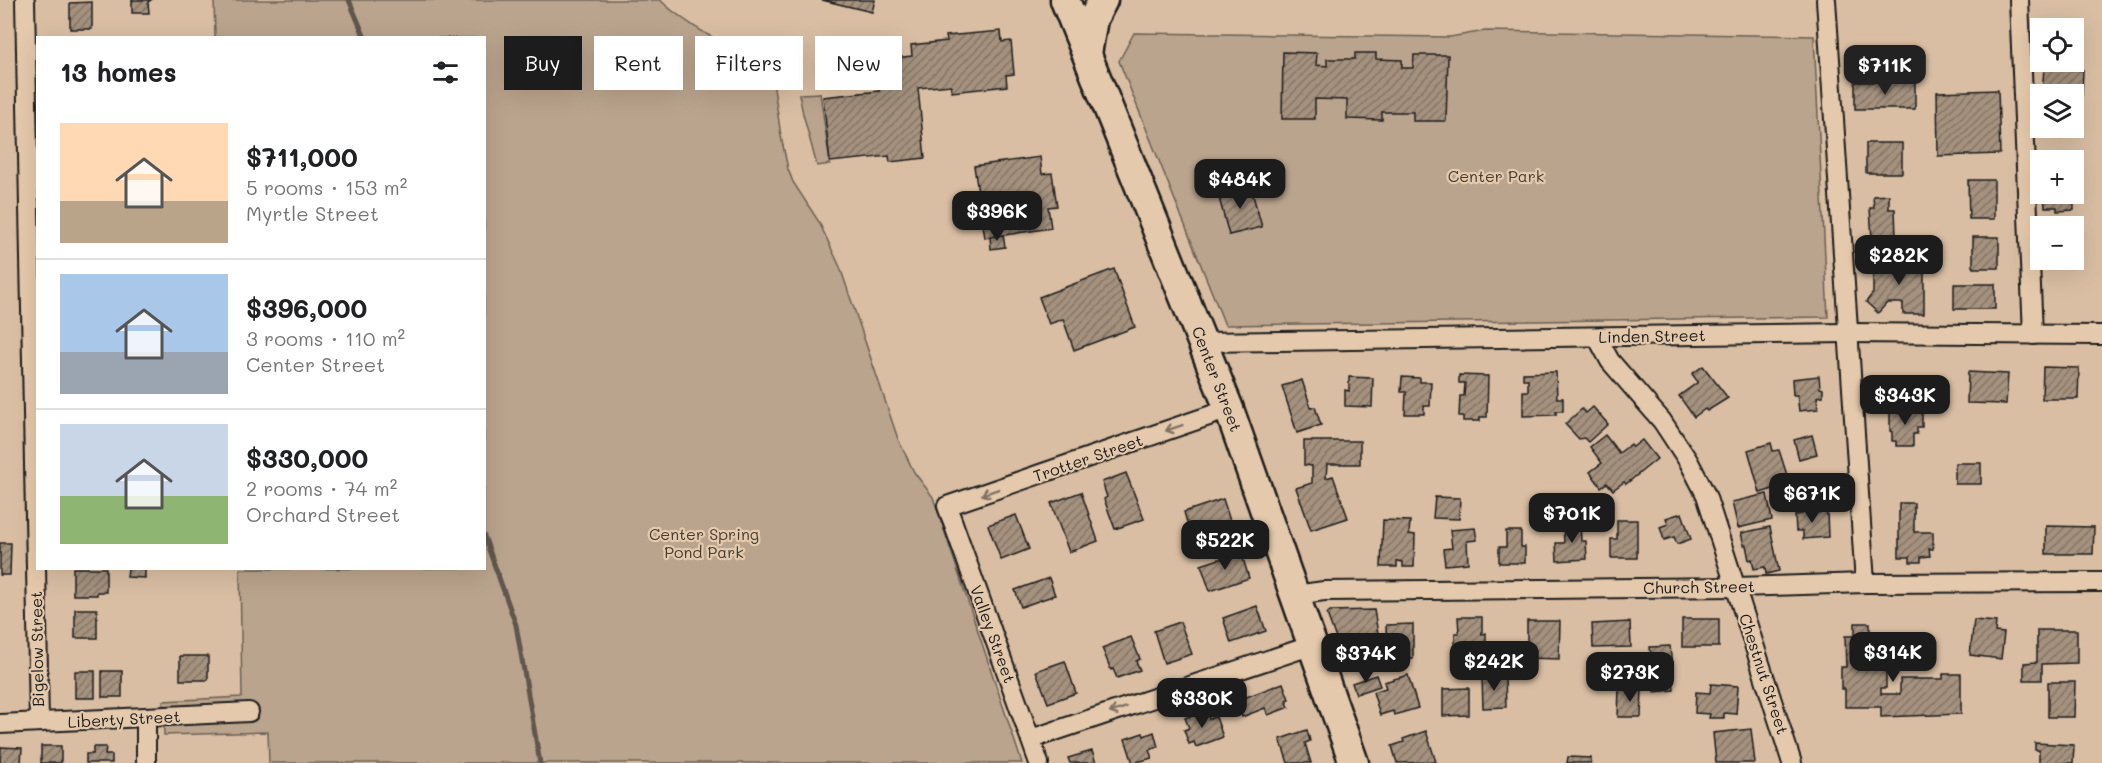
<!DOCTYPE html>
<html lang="en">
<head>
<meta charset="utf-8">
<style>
  :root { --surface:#fff; --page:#f2f2f2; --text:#202124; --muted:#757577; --line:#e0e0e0; --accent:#1c1c1c }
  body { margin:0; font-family:Mali,sans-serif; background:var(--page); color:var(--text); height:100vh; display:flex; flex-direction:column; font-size:22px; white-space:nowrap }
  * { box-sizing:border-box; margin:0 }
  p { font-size:20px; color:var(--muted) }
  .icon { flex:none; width:33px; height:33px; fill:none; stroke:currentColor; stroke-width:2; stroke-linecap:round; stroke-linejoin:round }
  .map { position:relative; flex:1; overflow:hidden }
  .sheet { position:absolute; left:36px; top:36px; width:450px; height:534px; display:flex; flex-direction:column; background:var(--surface); border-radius:0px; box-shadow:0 6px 24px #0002 }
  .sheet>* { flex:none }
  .guide { position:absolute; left:504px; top:36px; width:570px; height:54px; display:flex; gap:12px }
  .controls { position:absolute; left:2030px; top:18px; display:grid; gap:12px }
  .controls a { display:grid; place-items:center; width:54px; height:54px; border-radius:0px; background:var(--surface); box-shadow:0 6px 24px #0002; font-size:30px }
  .price { position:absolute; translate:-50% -51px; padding:0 14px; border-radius:12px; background:var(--accent); color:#fff; font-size:20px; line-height:39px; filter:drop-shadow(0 2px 3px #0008) }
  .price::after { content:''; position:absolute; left:50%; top:36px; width:18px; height:14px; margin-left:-9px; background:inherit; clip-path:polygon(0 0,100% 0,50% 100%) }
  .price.active { background:#222; color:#fff }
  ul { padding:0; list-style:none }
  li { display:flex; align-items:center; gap:18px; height:150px; padding:0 24px }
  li+li { border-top:2px solid var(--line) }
  li span { display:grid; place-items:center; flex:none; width:168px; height:120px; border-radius:0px; color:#555 }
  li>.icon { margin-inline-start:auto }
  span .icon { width:72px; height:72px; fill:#fffc; stroke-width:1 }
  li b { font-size:26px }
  h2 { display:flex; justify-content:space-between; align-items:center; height:72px; padding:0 24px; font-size:26px }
  .chip { padding:0 21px; border-radius:0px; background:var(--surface); box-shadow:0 6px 24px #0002; font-size:21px; line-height:54px }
  .chip.active { background:var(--accent); color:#fff }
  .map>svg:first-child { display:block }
  .park { fill:#baa48d; stroke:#6b6054; stroke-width:1.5 }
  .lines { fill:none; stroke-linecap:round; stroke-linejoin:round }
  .stream { stroke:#60574d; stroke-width:5 }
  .building { fill:url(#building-hatch); stroke:#1c1c1c; stroke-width:1.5 }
  .street-casing { stroke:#1c1c1c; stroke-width:22 }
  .primary-casing { stroke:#1c1c1c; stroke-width:33 }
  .street { stroke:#e5c9ac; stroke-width:18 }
  .primary { stroke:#e5c9ac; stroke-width:28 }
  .oneway { stroke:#807264 }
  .labels { text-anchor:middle; stroke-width:4.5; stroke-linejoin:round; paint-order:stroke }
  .park-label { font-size:16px; fill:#443e38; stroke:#e5c9ac }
  .street-label { font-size:16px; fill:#1c1c1c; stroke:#e5c9ac }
</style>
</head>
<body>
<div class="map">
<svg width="2102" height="763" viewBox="0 0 2102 763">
  <defs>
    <pattern id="building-hatch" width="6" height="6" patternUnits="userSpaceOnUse" patternTransform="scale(1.5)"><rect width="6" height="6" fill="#a4917e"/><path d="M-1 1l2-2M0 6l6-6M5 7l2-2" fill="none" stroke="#857666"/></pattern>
  </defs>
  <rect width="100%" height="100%" fill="#d9bea3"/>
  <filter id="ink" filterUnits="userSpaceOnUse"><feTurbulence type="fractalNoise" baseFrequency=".0167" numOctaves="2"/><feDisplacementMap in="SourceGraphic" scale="12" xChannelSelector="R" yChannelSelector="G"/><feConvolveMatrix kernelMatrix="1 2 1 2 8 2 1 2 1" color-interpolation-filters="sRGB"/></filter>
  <g filter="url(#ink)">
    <g class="park">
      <path d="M214,0H660C692,30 732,48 771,67L781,136L788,169L793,182L819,222L840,267L898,439L914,472L933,497L1022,763H269L268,732L164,735L163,701L242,697L240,569L484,568V38L215,37Z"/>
      <polygon points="1485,31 1814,36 1828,317 1225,325 1119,61 1134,33 1450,37"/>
      <polygon points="820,93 830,164 817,166 803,114 799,94"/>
    </g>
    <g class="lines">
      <g class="stream">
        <polyline points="349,0 365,38"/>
        <polyline points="484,536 516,625 540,763"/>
      </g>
    </g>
    <g class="building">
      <polygon points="132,0 151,0 148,2 149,13 132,13"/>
      <polygon points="822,0 875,0 872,12"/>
      <polygon points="92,2 92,29 70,29 70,3"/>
      <polygon points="1001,31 1002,42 1011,41 1014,74 1006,75 1007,86 952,92 951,85 918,88 925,158 890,162 889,156 830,162 823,97 879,91 877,60 912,56 911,45 947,41 946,36"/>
      <polygon points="1283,52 1317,53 1316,65 1327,66 1327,59 1355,59 1355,53 1376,53 1376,59 1402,60 1402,68 1413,68 1414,55 1448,55 1446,121 1413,121 1413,112 1382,112 1382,120 1347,119 1347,100 1315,99 1315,119 1282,119"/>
      <polygon points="2044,68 2083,70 2082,95 2075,95 2074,111 2073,94 2042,94"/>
      <rect x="1855" y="82" width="60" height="27"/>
      <polygon points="1998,90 2000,154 1938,156 1937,92"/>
      <rect x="1866" y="143" width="36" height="30"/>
      <polygon points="1040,157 1042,174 1052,173 1057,206 1048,207 1051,228 985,238 974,166"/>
      <polygon points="2073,174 2074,210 2057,211 2057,207 2045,207 2044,194 2073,194"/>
      <polygon points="1968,180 1994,180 1994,219 1969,219"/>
      <polygon points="1250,185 1262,227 1229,235 1218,194"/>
      <polygon points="1889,195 1889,209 1895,209 1896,238 1872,239 1870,208 1874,208 1873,196"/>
      <polygon points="1003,235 1005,247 991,249 990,237"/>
      <rect x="1973" y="237" width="26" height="31"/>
      <polygon points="1890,260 1924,260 1924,314 1903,314 1903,303 1887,303 1878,313 1866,302 1873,293 1873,265 1890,265"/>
      <polygon points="1114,269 1135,327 1074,350 1063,319 1049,324 1039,297"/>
      <rect x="1954" y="284" width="41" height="25"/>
      <polygon points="1703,366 1728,398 1707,411 1705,409 1694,417 1679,396 1698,382 1692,374"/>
      <polygon points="2043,367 2079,368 2078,399 2042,399"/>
      <polygon points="1556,372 1557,398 1563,398 1563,411 1556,411 1556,415 1523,416 1523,391 1528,391 1528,379 1523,379 1523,373"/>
      <polygon points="1968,372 2008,374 2006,404 1967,403"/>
      <polygon points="1459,375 1488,376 1487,417 1480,417 1480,421 1463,421 1463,416 1459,416 1460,396 1464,396 1465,383 1459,383"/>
      <polygon points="1819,376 1820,388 1823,389 1823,396 1817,397 1818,409 1799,411 1797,395 1793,395 1792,379"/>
      <polygon points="1349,377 1373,378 1372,407 1345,406 1345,390 1349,391"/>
      <polygon points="1402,377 1420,378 1420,382 1431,382 1430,406 1424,406 1424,414 1405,414 1406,392 1401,392"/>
      <polygon points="1302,380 1311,408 1315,407 1321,425 1297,433 1282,386"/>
      <polygon points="1593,407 1608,424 1588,442 1584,438 1579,439 1565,424 1582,409 1586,413"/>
      <polygon points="1890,409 1913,409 1913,412 1922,412 1922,427 1917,427 1917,434 1913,434 1913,446 1896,446 1896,441 1892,441 1892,432 1890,431"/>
      <polygon points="1605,435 1619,453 1631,444 1633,447 1642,440 1657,459 1626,484 1624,482 1613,490 1607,483 1601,487 1590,472 1602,463 1590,447"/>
      <polygon points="1812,435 1817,454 1799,459 1794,440"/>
      <polygon points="1304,441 1360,441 1360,464 1327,464 1326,478 1333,476 1348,518 1311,530 1296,488 1312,483 1312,466 1304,465"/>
      <polygon points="1771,443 1773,451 1779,450 1787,475 1781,477 1783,486 1760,493 1748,450"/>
      <rect x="1955" y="463" width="26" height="21"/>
      <polygon points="1126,473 1144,519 1115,529 1104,499 1107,497 1102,482"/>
      <polygon points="1081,492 1098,541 1069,552 1051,503"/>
      <polygon points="1767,494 1772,520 1738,528 1732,502"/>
      <polygon points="1435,497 1460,498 1459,519 1433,518"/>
      <polygon points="1223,499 1232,527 1192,540 1184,512"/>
      <polygon points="1899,503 1914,503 1914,532 1933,532 1933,549 1929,549 1930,556 1921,557 1921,562 1910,562 1910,557 1899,557"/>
      <polygon points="1815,509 1815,513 1827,512 1828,537 1803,539 1803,531 1796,531 1795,515 1802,514 1801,510"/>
      <polygon points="1682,513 1691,539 1677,544 1674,537 1664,540 1660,527 1668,524 1666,518"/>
      <polygon points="1016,515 1029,549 1001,560 988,525"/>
      <polygon points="1383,520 1410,521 1409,534 1415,535 1414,567 1403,567 1403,562 1397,561 1397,567 1381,567"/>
      <polygon points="1617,520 1637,520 1637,558 1611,558 1611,539 1617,539"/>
      <polygon points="1580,523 1581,541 1586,541 1587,559 1557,561 1556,543 1564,543 1563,524"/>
      <polygon points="2046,526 2094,527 2093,554 2046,554"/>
      <polygon points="1770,527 1779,571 1766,574 1765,567 1754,569 1752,559 1749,560 1746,545 1744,545 1741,533"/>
      <polygon points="1475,528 1477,540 1467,541 1468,563 1445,565 1443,549 1452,548 1450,530"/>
      <polygon points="1506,531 1521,531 1521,547 1525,547 1525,563 1499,563 1499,547 1506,547"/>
      <polygon points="0,543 11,543 10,575 0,575"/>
      <polygon points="1241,552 1249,578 1210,591 1201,565"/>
      <polygon points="73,568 106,568 106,592 97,592 97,595 73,595"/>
      <polygon points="128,568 145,568 145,578 127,577"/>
      <polygon points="1049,578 1055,595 1021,607 1015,590"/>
      <polygon points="1257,606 1266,631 1231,643 1223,618"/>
      <rect x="75" y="609" width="22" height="29"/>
      <polygon points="1374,610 1381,651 1342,655 1327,614 1330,611"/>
      <polygon points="1458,617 1482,617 1482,634 1486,633 1486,658 1455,658 1455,633 1459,633"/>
      <rect x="1682" y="619" width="37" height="28"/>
      <polygon points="1974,620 1996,622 1995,632 2004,633 2001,659 1970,655"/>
      <polygon points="1527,621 1560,621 1559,659 1527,658"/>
      <polygon points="1180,622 1192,654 1164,663 1154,631"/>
      <polygon points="1630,622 1631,647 1593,648 1592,624"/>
      <polygon points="1855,623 1870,623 1870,635 1881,635 1881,667 1886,667 1886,688 1881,688 1881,694 1900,694 1900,679 1943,679 1943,674 1961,674 1961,714 1881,717 1881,707 1845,707 1845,689 1841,689 1841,667 1846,667 1845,636 1855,636"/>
      <polygon points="1413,624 1413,658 1387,658 1386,625"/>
      <polygon points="2037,630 2077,630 2077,663 2042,664 2042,680 2024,680 2024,663 2037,662"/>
      <polygon points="1131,637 1140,659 1136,661 1140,670 1117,678 1113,669 1111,670 1102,648"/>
      <polygon points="1670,646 1674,690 1654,692 1650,647"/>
      <rect x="180" y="656" width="28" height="24"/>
      <polygon points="1065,661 1076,693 1048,703 1036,671"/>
      <rect x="75" y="671" width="20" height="27"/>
      <rect x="102" y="671" width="20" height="26"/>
      <polygon points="1376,675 1380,686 1356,694 1352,683"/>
      <polygon points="1408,675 1418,708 1394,715 1393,711 1380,715 1373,692 1386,688 1384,682"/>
      <polygon points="1505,677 1506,707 1483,708 1482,678"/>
      <polygon points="2048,682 2075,682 2074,717 2048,717"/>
      <polygon points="1283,683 1289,699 1286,700 1289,707 1268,715 1265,708 1242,717 1236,701"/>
      <polygon points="1711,684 1738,686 1736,714 1724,713 1724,718 1709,718 1710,714 1695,713 1696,692 1710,693"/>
      <polygon points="1469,688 1469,715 1443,716 1443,689"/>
      <polygon points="1619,688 1642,689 1641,717 1618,717"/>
      <polygon points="1206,710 1209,719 1216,717 1223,737 1196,747 1194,742 1189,744 1184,730 1189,728 1185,718"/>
      <polygon points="1751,729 1755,763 1716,763 1713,733"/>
      <polygon points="1307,730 1310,741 1305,743 1311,763 1288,763 1280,739"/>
      <polygon points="1426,731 1436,762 1397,763 1392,746 1404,742 1403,739"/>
      <polygon points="1154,732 1158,747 1149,750 1152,758 1133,763 1125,739 1143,733 1144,736"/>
      <polygon points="2035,743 2074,745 2073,763 2039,763 2039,750 2035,750"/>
      <rect x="41" y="746" width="20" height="17"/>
      <polygon points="1,747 22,748 21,763 0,763"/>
      <polygon points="93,747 106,747 105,755 112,755 112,763 86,763 86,754 93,754"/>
      <polygon points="1092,751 1096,763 1070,763 1068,758"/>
      <polygon points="1568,757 1591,758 1591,763 1567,763"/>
    </g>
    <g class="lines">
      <g class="street-casing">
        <g id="street">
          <polyline points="25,0 39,722"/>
          <polyline points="1826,0 1865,583"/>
          <polyline points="2019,0 2033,335"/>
          <polyline points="1597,337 1610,361 1662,421 1689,462 1706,495 1792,763"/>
          <polyline points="1203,342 1847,333 2102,335"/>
          <polyline points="1295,595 1324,591 1736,587 1865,583 2102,582"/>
          <polyline points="146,718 146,763"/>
          <polyline points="0,724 249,712"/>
          <polyline points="1031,739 1313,645"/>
          <polyline points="1039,763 947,506 1229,409"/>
        </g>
      </g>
      <g class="primary-casing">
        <g id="primary">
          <polyline points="1065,0 1229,409 1354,763"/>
          <polyline points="1087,54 1093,19 1103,0"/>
        </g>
      </g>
      <use href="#street" class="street"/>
      <use href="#primary" class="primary"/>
    </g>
    <defs><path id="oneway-shaft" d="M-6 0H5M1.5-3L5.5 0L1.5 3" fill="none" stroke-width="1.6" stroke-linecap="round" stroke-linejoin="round" transform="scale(1.5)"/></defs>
    <g class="oneway">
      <use href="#oneway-shaft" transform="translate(1174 428) rotate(161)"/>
      <use href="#oneway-shaft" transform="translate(990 492) rotate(161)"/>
      <use href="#oneway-shaft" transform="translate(1118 710) rotate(162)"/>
    </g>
  </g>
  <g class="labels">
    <g class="park-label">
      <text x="1496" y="182">Center Park</text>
      <text x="704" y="540">Center Spring<tspan x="704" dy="18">Pond Park</tspan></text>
    </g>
    <g class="street-label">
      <text transform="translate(1652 336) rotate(-1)" y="6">Linden Street</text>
      <text transform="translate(1217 379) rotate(69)" y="6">Center Street</text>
      <text transform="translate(1088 458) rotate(-19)" y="6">Trotter Street</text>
      <text transform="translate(1699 587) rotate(-1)" y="6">Church Street</text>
      <text transform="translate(993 634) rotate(70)" y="6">Valley Street</text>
      <text transform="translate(37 649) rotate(-91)" y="6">Bigelow Street</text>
      <text transform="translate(1764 674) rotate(72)" y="6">Chestnut Street</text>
      <text transform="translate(124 719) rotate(-3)" y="6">Liberty Street</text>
    </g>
  </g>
</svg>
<div class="controls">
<a><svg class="icon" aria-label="locate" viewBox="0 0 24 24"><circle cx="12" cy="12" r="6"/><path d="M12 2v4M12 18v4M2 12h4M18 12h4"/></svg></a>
<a><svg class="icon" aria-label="layers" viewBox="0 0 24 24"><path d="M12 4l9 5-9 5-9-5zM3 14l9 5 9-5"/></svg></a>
<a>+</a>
<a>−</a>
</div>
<b class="price active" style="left:1885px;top:96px">$711K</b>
<b class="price" style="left:1240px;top:210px">$484K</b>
<b class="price" style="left:997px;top:242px">$396K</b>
<b class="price" style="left:1899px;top:286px">$282K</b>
<b class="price" style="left:1905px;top:426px">$343K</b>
<b class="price" style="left:1812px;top:524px">$671K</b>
<b class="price" style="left:1572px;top:544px">$701K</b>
<b class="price" style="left:1225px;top:571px">$522K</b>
<b class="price" style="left:1893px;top:683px">$314K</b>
<b class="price" style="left:1366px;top:684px">$374K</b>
<b class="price" style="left:1494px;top:692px">$242K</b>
<b class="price" style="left:1630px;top:703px">$273K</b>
<b class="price" style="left:1202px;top:729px">$330K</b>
<div class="guide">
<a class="chip active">Buy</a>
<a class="chip">Rent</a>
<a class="chip">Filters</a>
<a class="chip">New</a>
</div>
<section class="sheet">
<h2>13 homes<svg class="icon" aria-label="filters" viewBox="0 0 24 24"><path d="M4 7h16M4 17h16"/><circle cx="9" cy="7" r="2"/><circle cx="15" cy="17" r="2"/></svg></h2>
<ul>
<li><span style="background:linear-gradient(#ffd9b3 65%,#b9a48a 0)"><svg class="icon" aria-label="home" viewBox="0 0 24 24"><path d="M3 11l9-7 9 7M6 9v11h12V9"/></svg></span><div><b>$711,000</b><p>5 rooms · 153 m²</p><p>Myrtle Street</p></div></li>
<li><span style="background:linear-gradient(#a9c7e8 65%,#9aa5b1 0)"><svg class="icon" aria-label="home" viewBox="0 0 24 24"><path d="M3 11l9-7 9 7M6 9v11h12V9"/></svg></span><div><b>$396,000</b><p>3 rooms · 110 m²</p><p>Center Street</p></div></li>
<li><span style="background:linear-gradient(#c9d6e8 60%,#8fb573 0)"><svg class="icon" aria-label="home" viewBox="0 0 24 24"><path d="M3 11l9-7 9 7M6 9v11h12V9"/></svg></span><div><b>$330,000</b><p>2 rooms · 74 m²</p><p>Orchard Street</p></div></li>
</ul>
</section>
</div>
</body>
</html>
